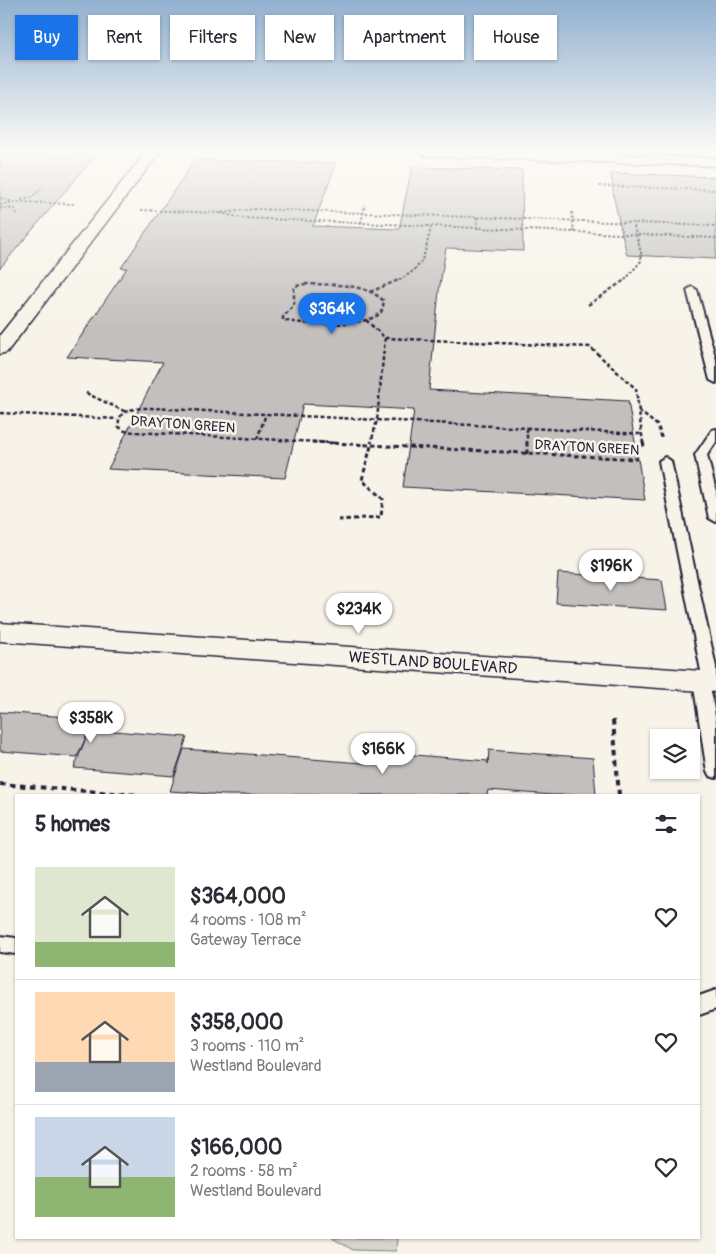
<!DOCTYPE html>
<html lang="en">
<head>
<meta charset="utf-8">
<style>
  :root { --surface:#fff; --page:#f7f7f7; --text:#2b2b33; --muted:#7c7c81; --line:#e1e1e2; --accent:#1a73e8 }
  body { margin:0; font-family:Pangolin,sans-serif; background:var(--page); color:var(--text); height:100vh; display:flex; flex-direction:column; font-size:19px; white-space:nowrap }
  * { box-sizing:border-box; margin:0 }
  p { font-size:16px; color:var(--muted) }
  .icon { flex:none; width:28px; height:28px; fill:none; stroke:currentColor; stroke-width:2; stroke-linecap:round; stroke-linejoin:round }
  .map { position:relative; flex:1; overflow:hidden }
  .sheet { position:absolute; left:15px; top:794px; width:685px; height:445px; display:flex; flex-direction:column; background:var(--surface); border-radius:0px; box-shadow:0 1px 4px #0004 }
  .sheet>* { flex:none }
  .guide { position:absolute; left:15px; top:15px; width:686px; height:45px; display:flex; gap:10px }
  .tools { position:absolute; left:650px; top:729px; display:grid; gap:10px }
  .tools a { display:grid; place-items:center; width:50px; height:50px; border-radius:0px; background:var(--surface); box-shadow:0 1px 4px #0004; font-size:25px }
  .price { position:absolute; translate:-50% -42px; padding:0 11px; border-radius:18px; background:#fff; color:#222; font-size:16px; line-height:32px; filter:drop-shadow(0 1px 2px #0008) }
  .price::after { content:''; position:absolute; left:50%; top:30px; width:15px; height:11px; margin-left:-8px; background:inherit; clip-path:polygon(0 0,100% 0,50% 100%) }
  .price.on { background:var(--accent); color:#fff }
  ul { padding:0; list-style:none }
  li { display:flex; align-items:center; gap:15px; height:125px; padding:0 20px }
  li+li { border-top:1px solid var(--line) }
  li span { display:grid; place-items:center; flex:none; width:140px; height:100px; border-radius:0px; color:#555 }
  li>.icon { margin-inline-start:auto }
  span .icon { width:60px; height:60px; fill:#fffc; stroke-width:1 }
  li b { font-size:21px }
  h2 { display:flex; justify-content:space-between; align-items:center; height:60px; padding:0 20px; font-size:21px }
  .tag { padding:0 18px; border-radius:0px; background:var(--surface); box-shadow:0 1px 4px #0004; font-size:18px; line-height:45px }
  .tag.on { background:var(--accent); color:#fff }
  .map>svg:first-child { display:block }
  .green { fill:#d8d5cf; stroke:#7d7c85 }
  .building { fill:#c2bfbd; stroke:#22223b }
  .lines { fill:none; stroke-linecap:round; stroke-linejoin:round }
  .service-casing { stroke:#22223b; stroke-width:4 }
  .minor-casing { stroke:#22223b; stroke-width:3 }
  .tertiary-casing { stroke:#22223b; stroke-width:3 }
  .path-far3 { stroke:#22223b; stroke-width:2; stroke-dasharray:2.5 2; stroke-linecap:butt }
  .path-far2 { stroke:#22223b; stroke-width:2.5; stroke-dasharray:4 2.5; stroke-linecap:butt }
  .path-far1 { stroke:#22223b; stroke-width:3; stroke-dasharray:4.5 3; stroke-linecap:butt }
  .path { stroke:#22223b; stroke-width:4; stroke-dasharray:5.5 4.5; stroke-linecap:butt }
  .service { fill:#f7f3e8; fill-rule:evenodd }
  .minor { fill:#f7f3e8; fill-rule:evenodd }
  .tertiary { fill:#f7f3e8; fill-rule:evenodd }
  .labels { text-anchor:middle; stroke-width:5; stroke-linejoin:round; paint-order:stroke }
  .far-street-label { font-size:14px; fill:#22223b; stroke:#f7f3e8 }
  .street-label { font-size:16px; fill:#22223b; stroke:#f7f3e8 }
</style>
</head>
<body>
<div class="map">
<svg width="716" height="1254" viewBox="0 0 716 1254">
  <rect width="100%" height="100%" fill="#f7f3e8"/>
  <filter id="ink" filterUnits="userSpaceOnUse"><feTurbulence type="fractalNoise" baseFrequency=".02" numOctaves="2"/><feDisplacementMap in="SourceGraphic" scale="10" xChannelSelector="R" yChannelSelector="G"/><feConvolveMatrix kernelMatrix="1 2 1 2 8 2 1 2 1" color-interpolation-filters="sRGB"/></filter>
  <g filter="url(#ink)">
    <polygon class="green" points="332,1238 397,1238 396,1251 353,1250"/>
    <g class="building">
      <polygon points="0,152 95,156 0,268"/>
      <polygon points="195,160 336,163 313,226 399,229 412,167 522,170 523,251 446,248 439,291 429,390 628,401 645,500 403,487 414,410 363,407 303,404 285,478 108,469 163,362 67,357 127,268 121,268"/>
      <polygon points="611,173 716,177 716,259 627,255 614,199"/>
      <polygon points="558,573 662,580 667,610 556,603"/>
      <polygon points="0,712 94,719 89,729 187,737 174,776 74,768 88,733 77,757 0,751"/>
      <polygon points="184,749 387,765 389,753 488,761 488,764 489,750 593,758 596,795 552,795 488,790 487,795 225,795 170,791"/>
    </g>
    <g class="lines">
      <g class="service-casing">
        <g id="service">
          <polygon points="692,287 697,290 716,360 716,383 710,380 687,290"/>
          <polygon points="716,429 716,442 707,455 716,491 716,522 709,518 695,455 712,430"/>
          <polygon points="665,457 671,461 716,667 716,685 710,686 716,722 716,778 710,776 707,772 693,681 695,677 702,676 659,461"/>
          <polygon points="0,936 16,938 16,954 0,952"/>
          <polygon points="716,990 716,1009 699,1015 699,996"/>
        </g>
      </g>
      <g class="minor-casing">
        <g id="minor">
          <polygon points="146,152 160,152 7,352 0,354 0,335"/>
          <polygon points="418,152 537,152 716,158 716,166 425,156"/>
        </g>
      </g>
      <g class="tertiary-casing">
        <polygon id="tertiary" points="0,623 716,672 716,692 0,641"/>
      </g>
      <g class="path-far3">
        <polyline points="599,186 716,190"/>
        <polyline points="0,198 14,202 76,204"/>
        <polyline points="21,200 30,198 42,189"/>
        <polyline points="0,205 12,202"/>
        <polyline points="0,208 15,209 17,215"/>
        <polyline points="141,210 220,213 256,209 716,226"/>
        <polyline points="572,212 574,232"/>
        <polyline points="220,213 242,218 716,238"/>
        <polyline points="477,217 477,229"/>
        <polyline points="361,223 365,205"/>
        <path d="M399,280C426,266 424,254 431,227"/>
        <polyline points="625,280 641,261 641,252 633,223"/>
      </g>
      <g class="path-far2">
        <path d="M305,284C331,285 364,282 384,301C383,305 383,309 381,312C369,328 300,325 283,320V317L294,305V289L296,286Z"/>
        <polyline points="370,292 401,279"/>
        <polyline points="588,305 626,279"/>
        <polyline points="366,320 385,338 377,420 371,443"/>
        <polyline points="385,338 590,347 636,389 643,443"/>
        <polyline points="86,393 126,412"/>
        <polyline points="639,411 658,426 662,439"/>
        <polyline points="0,413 117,419"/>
        <polyline points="527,428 527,443"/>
        <polyline points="257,439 266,414"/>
        <path d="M335,443L134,432L125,431L119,427C116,408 137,408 151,408L642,434"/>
      </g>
      <g class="path-far1">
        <polyline points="312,442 638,459"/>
        <polyline points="527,442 527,454"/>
        <polyline points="643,442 644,447"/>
        <polyline points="338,520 381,517 383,499 362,480 372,442"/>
      </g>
      <g class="path">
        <polyline points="613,720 619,795"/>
        <polyline points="0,784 137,795"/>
      </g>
      <use href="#service" class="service"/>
      <use href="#minor" class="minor"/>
      <use href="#tertiary" class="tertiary"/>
    </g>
  </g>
  <linearGradient id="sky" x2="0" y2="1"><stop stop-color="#91b0d0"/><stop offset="0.46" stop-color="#fbfaf5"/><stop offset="1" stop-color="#fbfaf5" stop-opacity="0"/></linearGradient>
  <rect width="716" height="327" fill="url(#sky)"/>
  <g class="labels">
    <g class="far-street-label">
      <text transform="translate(183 424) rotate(4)" y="5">DRAYTON GREEN</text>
      <text transform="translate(587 447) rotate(3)" y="5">DRAYTON GREEN</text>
    </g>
    <g class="street-label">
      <text transform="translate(433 662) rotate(4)" y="6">WESTLAND BOULEVARD</text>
    </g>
  </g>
</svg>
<div class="tools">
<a><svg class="icon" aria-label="layers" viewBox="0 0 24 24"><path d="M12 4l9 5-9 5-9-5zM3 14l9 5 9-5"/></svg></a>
</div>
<b class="price on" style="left:332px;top:335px">$364K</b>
<b class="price" style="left:611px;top:592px">$196K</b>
<b class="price" style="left:359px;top:635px">$234K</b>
<b class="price" style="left:91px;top:744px">$358K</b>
<b class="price" style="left:383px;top:775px">$166K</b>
<div class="guide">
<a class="tag on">Buy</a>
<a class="tag">Rent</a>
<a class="tag">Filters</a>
<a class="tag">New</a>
<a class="tag">Apartment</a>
<a class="tag">House</a>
</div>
<section class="sheet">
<h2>5 homes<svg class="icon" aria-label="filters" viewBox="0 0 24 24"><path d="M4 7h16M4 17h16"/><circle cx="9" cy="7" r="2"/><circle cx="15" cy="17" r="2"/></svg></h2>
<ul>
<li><span style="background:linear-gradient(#dfe7d0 75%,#8fb573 0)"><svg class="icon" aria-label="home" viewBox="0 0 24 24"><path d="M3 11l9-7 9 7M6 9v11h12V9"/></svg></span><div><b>$364,000</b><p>4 rooms · 108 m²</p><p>Gateway Terrace</p></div><svg class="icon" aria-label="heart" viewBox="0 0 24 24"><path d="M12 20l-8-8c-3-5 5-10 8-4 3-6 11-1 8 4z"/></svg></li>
<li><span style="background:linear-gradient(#ffd9b3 70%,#9aa5b1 0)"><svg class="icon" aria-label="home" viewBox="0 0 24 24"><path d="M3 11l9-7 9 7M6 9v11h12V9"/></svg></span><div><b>$358,000</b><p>3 rooms · 110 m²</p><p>Westland Boulevard</p></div><svg class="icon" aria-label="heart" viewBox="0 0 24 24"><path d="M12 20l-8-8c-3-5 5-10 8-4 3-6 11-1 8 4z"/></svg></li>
<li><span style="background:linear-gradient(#c9d6e8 60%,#8fb573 0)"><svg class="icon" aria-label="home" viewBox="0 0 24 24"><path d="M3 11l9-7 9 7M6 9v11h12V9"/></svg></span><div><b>$166,000</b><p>2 rooms · 58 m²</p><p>Westland Boulevard</p></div><svg class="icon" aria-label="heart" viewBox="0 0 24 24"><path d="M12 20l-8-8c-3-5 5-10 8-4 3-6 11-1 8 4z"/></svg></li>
</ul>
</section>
</div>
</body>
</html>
